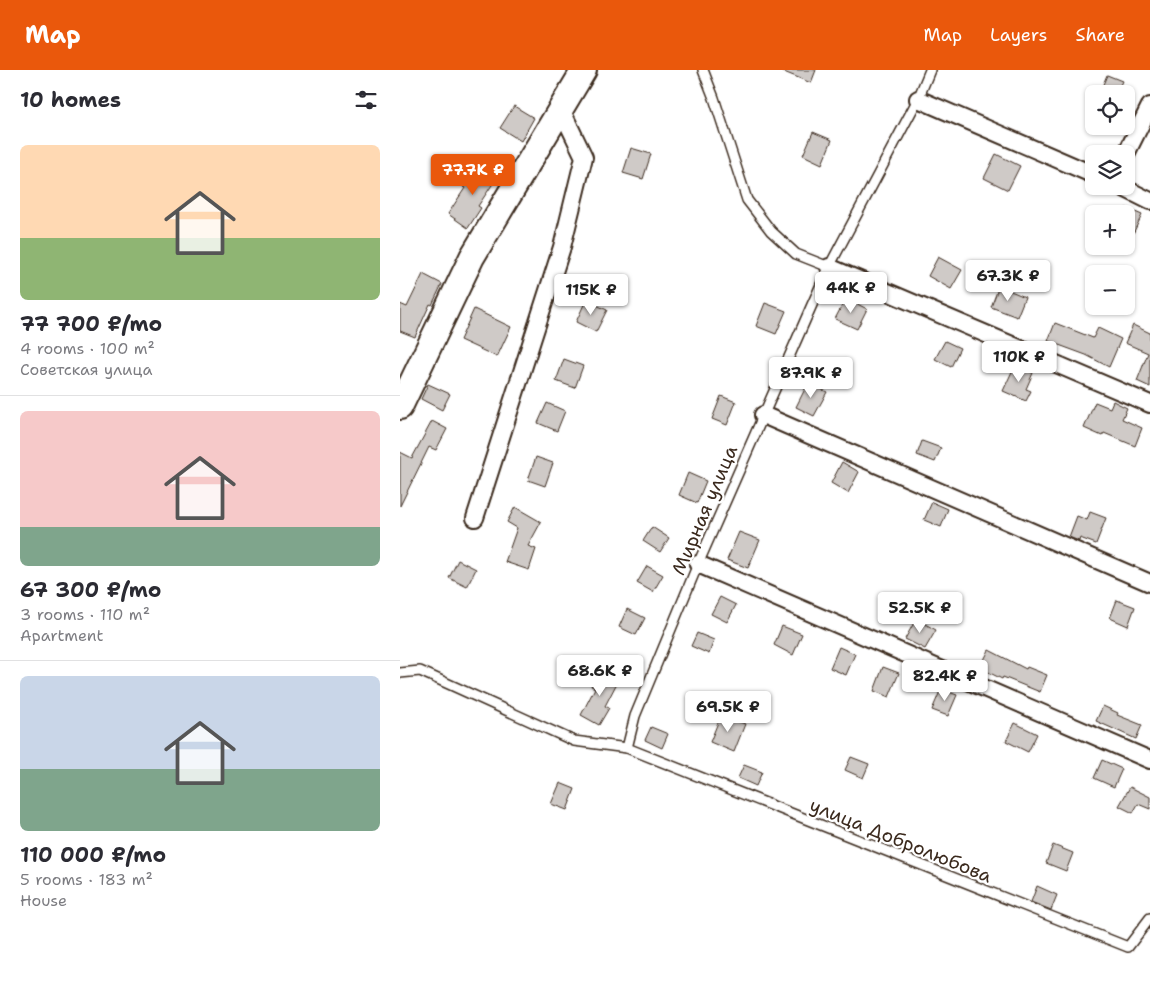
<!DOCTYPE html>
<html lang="en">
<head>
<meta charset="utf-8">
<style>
  :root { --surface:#fff; --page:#f2f2f3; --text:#2b2b33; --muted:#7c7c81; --line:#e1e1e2; --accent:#ea580c }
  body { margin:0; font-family:"Shantell Sans",sans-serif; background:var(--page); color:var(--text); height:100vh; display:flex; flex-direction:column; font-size:19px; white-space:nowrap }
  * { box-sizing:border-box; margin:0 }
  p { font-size:16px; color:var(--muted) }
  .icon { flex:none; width:28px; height:28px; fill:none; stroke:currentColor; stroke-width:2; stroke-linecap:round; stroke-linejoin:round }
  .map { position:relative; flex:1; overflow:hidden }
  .details { display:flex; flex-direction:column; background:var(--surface); width:400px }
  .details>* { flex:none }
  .tools { position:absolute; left:685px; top:15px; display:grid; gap:10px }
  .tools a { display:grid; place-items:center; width:50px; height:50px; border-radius:8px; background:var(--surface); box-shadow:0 1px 4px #0004; font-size:25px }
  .price { position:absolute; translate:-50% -42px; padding:0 11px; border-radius:5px; background:#fff; color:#222; font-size:16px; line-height:32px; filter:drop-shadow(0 1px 2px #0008) }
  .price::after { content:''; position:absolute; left:50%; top:30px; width:15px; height:11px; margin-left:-8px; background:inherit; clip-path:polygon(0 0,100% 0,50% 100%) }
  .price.on { background:var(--accent); color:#fff }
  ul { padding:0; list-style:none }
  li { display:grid; align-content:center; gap:10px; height:265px; padding:0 20px }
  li+li { border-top:1px solid var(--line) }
  li span { display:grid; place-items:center; height:155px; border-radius:8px; color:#555 }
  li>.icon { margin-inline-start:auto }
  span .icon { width:90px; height:90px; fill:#fffc; stroke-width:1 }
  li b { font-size:21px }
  h2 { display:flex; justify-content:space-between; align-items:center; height:60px; padding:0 20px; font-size:21px }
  header { display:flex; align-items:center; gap:30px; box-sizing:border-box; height:70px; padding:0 25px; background:var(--accent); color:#fff }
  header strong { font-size:24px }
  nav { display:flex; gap:28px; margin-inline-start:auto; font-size:18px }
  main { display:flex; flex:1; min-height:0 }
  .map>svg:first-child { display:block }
  .building { fill:#cfcac7; stroke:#3b2a1e }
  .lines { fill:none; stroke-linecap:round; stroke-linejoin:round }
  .lane-casing { stroke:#3b2a1e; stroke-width:12 }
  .street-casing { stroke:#3b2a1e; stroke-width:20 }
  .secondary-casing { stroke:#3b2a1e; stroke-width:28 }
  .lane { stroke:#fff; stroke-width:9 }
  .street { stroke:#fff; stroke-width:16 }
  .secondary { stroke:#fff; stroke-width:24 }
  .labels { text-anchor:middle; stroke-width:4.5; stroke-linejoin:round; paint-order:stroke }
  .street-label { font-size:19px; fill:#3b2a1e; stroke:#fff }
</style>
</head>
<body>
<header>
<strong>Map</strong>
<nav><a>Map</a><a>Layers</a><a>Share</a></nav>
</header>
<main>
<section class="details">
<h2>10 homes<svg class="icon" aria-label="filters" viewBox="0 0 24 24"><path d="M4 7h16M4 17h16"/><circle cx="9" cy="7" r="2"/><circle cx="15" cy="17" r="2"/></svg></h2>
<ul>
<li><span style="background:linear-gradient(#ffd9b3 60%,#8fb573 0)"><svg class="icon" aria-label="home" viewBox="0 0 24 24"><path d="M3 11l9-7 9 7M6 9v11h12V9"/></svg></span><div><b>77 700 ₽/mo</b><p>4 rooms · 100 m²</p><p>Советская улица</p></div></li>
<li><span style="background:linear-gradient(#f6c9c9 75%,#7fa58c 0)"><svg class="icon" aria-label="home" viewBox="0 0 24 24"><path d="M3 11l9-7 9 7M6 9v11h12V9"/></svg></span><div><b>67 300 ₽/mo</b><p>3 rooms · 110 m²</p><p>Apartment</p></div></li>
<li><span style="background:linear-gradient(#c9d6e8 60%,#7fa58c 0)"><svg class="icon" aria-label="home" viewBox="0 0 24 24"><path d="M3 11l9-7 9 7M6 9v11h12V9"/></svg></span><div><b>110 000 ₽/mo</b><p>5 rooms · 183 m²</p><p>House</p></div></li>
</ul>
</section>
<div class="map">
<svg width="750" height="930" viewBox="0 0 750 930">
  <rect width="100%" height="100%" fill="#fff"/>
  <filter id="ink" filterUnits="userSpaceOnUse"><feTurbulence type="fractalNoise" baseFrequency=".02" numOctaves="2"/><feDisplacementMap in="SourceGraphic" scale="10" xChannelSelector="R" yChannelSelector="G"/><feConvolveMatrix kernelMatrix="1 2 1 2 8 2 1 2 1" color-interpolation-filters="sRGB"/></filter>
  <g filter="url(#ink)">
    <g class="building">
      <polygon points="379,0 416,0 411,13"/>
      <polygon points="707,5 722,11 716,24 699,24"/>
      <polygon points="114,36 134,48 121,71 100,58"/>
      <polygon points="413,62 432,70 422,94 403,85"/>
      <polygon points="231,78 251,84 243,109 223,103"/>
      <polygon points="596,84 620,96 608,120 584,108"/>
      <polygon points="79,94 98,106 78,136 81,138 68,158 48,144 65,118 63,117"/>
      <polygon points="726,138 742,145 726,178"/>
      <polygon points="538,187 562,200 551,219 528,206"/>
      <polygon points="23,204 42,214 32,235 30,234 15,267 0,261 0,234 7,237"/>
      <polygon points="599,216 625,227 617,247 591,237"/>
      <polygon points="446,228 467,239 457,259 435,249"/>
      <polygon points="186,230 207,240 196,262 176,252"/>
      <polygon points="365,233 386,241 376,264 356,256"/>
      <polygon points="74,239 111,257 97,287 60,270"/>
      <polygon points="655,253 693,268 698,258 721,269 709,297 686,285 648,271"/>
      <polygon points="733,255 750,263 750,317 737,311 748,283 725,273"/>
      <polygon points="545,271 560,278 551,297 535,289"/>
      <polygon points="164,289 183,296 175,318 156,311"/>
      <polygon points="615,295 633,303 626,319 631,321 626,331 603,321"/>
      <polygon points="408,313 427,322 414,346 396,337"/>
      <polygon points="28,314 50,324 42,340 21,329"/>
      <polygon points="321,326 336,332 327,355 312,349"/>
      <polygon points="713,331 727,338 722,349 742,358 735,376 704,363 702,366 684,358 695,332 710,338"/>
      <polygon points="147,333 165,341 157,361 138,353"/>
      <polygon points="32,351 47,359 36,380 29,377 0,436 0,382 12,388"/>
      <polygon points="522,371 541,378 535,392 517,385"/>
      <polygon points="136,387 153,393 145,416 128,410"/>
      <polygon points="442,392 459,402 448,423 431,413"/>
      <polygon points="288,403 306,411 297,433 279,425"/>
      <polygon points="532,432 548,439 541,457 524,450"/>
      <polygon points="115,437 141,452 128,476 136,479 129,500 105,492 117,458 107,452"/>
      <polygon points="690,442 706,448 696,474 680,468 679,471 669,467 677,446 687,450"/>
      <polygon points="252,457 269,468 260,482 243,471"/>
      <polygon points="339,462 360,470 348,498 327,490"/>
      <polygon points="58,490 76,499 67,517 49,508"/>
      <polygon points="247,496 263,505 253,522 237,513"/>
      <polygon points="320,527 336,535 327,552 311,544"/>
      <polygon points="717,530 735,537 728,556 710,548"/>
      <polygon points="227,539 245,548 236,565 219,557"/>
      <polygon points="516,549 536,560 525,579 505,569"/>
      <polygon points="382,556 402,564 393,585 374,575"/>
      <polygon points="297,563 314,570 309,584 291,576"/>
      <polygon points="439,577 455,584 446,605 430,598"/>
      <polygon points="589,580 626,599 627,597 647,605 640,622 603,607 602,609 580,598"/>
      <polygon points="483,597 499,603 489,627 474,621"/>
      <polygon points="200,599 219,609 205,636 209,638 199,655 181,645 195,618 191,616"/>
      <polygon points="541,619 557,625 548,646 532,640"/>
      <polygon points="703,636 718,643 717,645 742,655 736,669 696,651"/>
      <polygon points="321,645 345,654 334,682 310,672"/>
      <polygon points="615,653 637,664 628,682 606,671"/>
      <polygon points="251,657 268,664 262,678 245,670"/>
      <polygon points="451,687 469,694 463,708 445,700"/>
      <polygon points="702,690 722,699 714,717 694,708"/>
      <polygon points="344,695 362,702 356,716 338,708"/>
      <polygon points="160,713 175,719 167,740 151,734"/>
      <polygon points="730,717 750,727 750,739 738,734 733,743 719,736"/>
      <polygon points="653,775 673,783 666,801 646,793"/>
      <polygon points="637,816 657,825 651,840 631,832"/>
    </g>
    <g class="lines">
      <g class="lane-casing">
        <g id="lane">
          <polyline points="303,0 314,28 347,130 371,161 396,184 429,197"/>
          <polyline points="0,603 20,601 174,671 227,678 235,646 298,494 411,237 429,197 518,29 530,0"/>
          <polyline points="227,678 728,877 750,848"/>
        </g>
      </g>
      <g class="street-casing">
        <g id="street">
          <polyline points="518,29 694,105"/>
          <polyline points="726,84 750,36"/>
          <polyline points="720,116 750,131"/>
          <polyline points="429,197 750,334"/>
          <polyline points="363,345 750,513"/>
          <polyline points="75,448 162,177 184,87 161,39"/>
          <polyline points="298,494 750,690"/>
        </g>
      </g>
      <g class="secondary-casing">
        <polyline id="secondary" points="0,337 72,187 184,0"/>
      </g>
      <use href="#lane" class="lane"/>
      <use href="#street" class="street"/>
      <use href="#secondary" class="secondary"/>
    </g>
  </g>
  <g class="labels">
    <g class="street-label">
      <text transform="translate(304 440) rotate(-67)" y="7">Мирная улица</text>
      <text transform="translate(501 770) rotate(22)" y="7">улица Добролюбова</text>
    </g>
  </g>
</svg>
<div class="tools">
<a><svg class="icon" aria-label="locate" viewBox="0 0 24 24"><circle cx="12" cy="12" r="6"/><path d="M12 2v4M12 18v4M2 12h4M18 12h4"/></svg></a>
<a><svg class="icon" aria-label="layers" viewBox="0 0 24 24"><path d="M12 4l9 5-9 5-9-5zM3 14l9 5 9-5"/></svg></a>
<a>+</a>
<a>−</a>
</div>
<b class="price on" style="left:73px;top:126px">77.7K ₽</b>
<b class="price" style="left:608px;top:232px">67.3K ₽</b>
<b class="price" style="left:451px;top:244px">44K ₽</b>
<b class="price" style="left:191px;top:246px">115K ₽</b>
<b class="price" style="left:619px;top:313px">110K ₽</b>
<b class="price" style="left:411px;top:329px">87.9K ₽</b>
<b class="price" style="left:520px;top:564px">52.5K ₽</b>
<b class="price" style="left:200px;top:627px">68.6K ₽</b>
<b class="price" style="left:545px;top:632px">82.4K ₽</b>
<b class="price" style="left:328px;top:663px">69.5K ₽</b>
</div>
</main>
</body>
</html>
